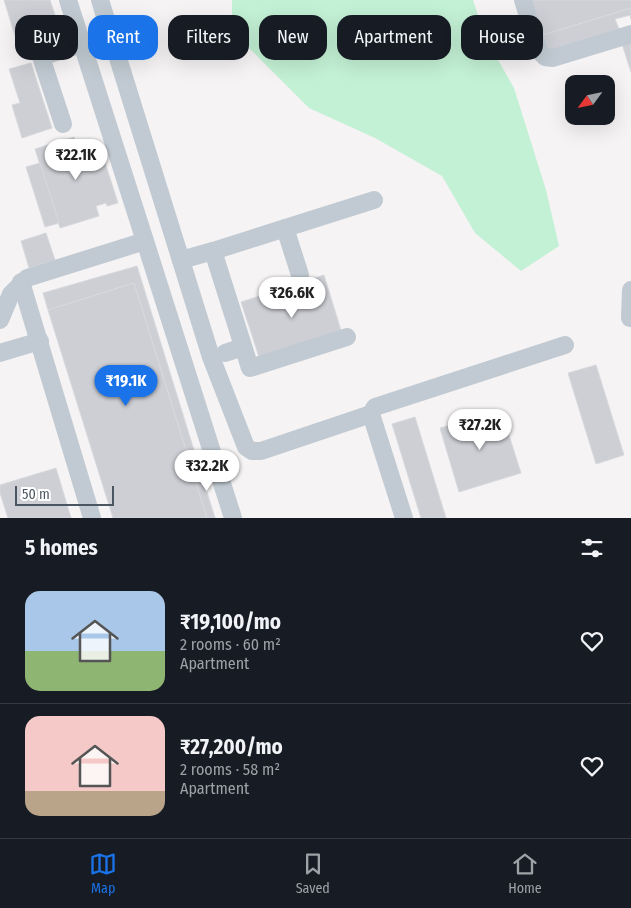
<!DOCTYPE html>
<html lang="en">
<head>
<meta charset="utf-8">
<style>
  :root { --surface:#171b24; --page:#20242c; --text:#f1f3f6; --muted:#9ea1a6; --line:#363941; --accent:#1a73e8 }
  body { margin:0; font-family:"Fira Sans Condensed",sans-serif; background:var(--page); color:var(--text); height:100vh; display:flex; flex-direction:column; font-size:19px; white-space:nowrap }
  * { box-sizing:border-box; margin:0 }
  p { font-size:16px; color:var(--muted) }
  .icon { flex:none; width:28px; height:28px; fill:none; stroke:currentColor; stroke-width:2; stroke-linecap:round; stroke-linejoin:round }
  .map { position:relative; height:518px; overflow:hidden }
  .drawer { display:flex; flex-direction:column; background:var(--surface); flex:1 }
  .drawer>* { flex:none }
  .guide { position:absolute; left:15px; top:15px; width:601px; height:45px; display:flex; gap:10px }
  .needle { width:32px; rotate:237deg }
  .controls { position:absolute; left:565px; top:75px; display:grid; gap:10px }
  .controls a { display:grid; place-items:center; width:50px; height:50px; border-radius:10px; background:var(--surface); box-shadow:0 5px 20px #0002; font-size:25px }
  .scale { position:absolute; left:15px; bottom:12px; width:99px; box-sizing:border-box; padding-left:5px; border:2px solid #4a5661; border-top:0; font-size:14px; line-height:18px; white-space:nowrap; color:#4a5661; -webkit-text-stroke:4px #fff; paint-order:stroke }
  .price { position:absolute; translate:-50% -42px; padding:0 11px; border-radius:18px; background:#fff; color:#222; font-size:16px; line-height:32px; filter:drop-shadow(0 1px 2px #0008) }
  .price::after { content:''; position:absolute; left:50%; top:30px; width:15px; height:11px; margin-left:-8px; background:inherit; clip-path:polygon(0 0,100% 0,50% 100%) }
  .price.on { background:var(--accent); color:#fff }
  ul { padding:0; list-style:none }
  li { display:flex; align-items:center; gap:15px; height:125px; padding:0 25px }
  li+li { border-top:1px solid var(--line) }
  li span { display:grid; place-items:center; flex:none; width:140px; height:100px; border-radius:15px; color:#555 }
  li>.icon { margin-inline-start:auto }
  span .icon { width:60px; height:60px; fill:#fffc; stroke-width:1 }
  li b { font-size:21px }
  h2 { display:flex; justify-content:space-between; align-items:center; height:60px; padding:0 25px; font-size:21px }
  .tag { padding:0 18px; border-radius:15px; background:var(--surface); box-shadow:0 5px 20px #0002; font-size:18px; line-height:45px }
  .tag.on { background:var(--accent); color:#fff }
  .menu { display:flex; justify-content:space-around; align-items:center; height:70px; border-top:1px solid var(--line); background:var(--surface); font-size:14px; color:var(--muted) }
  .menu a { display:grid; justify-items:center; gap:2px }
  .menu .on { color:var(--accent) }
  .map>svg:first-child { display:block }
  .green { fill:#c3f1d5 }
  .building { fill:#cdcfd5; stroke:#d7d9de }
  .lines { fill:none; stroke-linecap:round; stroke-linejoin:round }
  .minor { stroke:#c1cad2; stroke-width:18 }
</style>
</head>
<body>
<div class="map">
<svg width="631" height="518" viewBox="0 0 631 518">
  <rect width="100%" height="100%" fill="#f5f3f3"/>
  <polygon class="green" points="232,0 473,0 485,37 514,88 546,190 559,246 521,271 475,233 442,176 375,138 309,108 232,31"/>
  <g class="building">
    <polygon points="4,0 50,0 58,24 48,27 52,39 48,47 36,51 28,46 24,33 15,36"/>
    <polygon points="532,0 631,0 631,8 543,35"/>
    <polygon points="631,8 631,19 630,15 615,19 619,29 548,51 543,35"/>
    <polygon points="631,41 631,72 622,44"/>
    <polygon points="31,63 52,128 22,138 12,105 20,103 9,69"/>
    <polygon points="74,137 79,155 91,151 90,147 99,144 118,203 107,206 106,203 96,206 99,216 60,228 35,149"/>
    <polygon points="40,163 59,223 45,227 26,167"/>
    <polygon points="46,233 55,260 29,268 21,241"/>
    <polygon points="137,266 215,518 207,518 134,283 48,310 43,293"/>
    <polygon points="324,275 343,337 261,363 241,302"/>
    <polygon points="134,283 207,518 113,518 48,310"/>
    <polygon points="596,365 624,455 596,464 568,373"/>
    <polygon points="501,410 521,473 459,492 440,428"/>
    <polygon points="415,417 446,518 421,518 392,424"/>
    <polygon points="56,468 71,518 8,518 0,493 0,485"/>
  </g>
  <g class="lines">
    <g class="minor">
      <polyline points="100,0 211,357 246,447 252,451 261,451 371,414"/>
      <polyline points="523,0 539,51 545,57 553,58 631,34"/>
      <polyline points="63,124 41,57 82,44"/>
      <polyline points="285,228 300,275"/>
      <polyline points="145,241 233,518"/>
      <polyline points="181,260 213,251"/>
      <polyline points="21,282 92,518"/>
      <polyline points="630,318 631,290"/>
      <polyline points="0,320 11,294 27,278 145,241 68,0"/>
      <polyline points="347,337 250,368 213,251 374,200"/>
      <polyline points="0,353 40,341"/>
      <polyline points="225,353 243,347"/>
      <polyline points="404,518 371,414 375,407 565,345"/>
    </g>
  </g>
</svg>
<div class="controls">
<a><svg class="needle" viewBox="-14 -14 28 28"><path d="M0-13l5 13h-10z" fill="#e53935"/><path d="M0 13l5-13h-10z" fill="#9ea1a6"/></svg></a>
</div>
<div class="scale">50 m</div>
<b class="price" style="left:76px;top:181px">₹22.1K</b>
<b class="price" style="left:292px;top:319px">₹26.6K</b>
<b class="price on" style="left:126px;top:407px">₹19.1K</b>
<b class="price" style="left:480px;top:451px">₹27.2K</b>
<b class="price" style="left:207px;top:492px">₹32.2K</b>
<div class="guide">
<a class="tag">Buy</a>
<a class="tag on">Rent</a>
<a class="tag">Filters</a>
<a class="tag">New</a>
<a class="tag">Apartment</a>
<a class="tag">House</a>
</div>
</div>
<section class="drawer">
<h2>5 homes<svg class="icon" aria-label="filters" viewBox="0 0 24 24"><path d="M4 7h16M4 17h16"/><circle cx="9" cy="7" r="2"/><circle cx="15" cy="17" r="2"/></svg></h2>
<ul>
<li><span style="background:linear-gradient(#a9c7e8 60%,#8fb573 0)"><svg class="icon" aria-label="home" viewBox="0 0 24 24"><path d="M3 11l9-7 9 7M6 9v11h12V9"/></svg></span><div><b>₹19,100/mo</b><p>2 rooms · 60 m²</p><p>Apartment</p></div><svg class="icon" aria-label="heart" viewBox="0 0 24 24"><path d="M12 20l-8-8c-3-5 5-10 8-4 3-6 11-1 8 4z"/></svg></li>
<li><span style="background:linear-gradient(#f6c9c9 75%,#b9a48a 0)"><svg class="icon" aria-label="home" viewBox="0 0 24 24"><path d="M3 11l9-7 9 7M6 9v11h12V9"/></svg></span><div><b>₹27,200/mo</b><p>2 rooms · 58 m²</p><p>Apartment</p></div><svg class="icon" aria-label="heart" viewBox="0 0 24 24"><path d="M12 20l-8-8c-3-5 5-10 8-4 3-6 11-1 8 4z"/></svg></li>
</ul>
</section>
<nav class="menu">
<a class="on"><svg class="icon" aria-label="map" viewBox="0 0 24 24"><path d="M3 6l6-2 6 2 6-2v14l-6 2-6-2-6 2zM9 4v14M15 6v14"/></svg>Map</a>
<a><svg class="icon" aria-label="saved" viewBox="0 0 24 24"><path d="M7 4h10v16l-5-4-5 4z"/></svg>Saved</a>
<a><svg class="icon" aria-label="home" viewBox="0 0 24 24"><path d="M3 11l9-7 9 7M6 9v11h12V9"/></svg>Home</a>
</nav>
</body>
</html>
